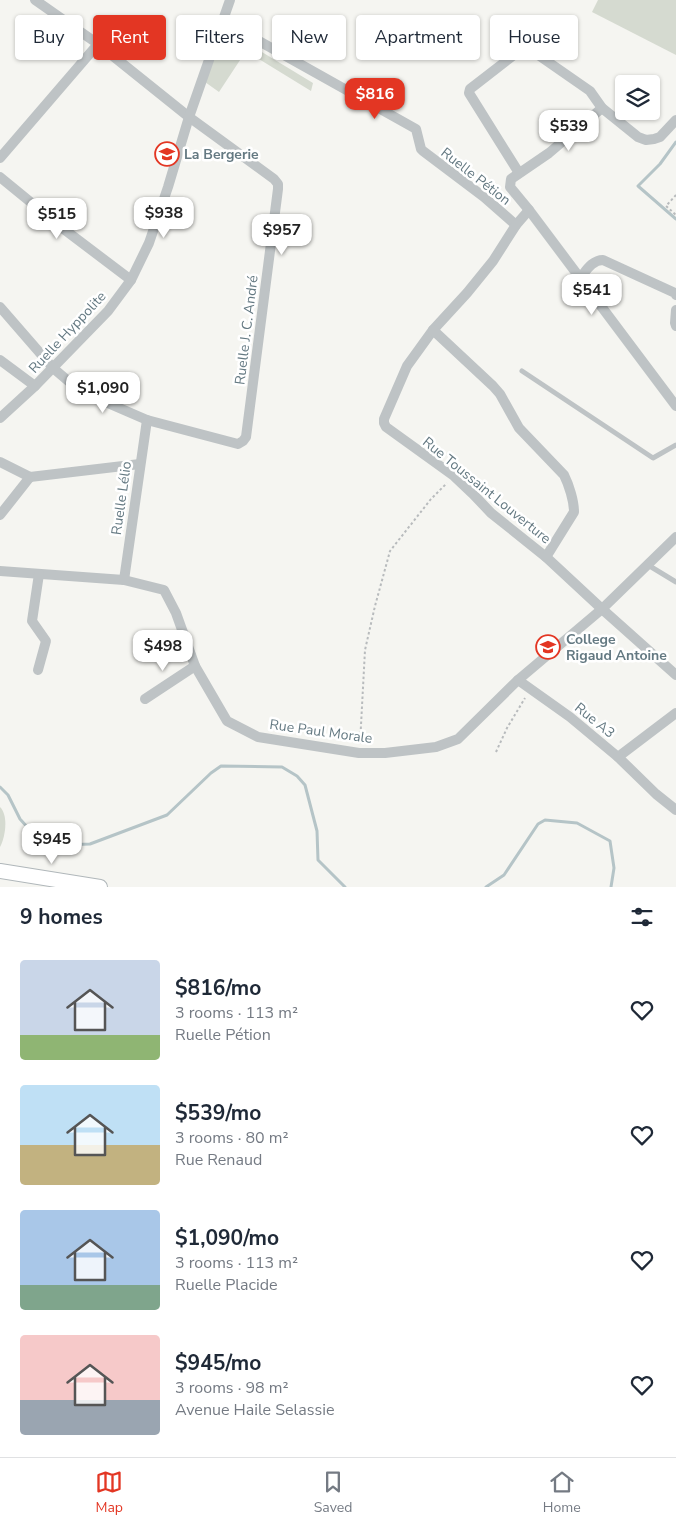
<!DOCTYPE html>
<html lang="en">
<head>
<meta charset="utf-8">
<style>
  :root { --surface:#fff; --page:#f6f6f7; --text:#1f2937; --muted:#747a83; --line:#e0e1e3; --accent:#e33623 }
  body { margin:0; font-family:"Nunito Sans",sans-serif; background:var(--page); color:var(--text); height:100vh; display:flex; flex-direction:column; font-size:19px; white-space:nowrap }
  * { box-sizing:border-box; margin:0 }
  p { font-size:16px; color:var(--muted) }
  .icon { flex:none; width:28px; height:28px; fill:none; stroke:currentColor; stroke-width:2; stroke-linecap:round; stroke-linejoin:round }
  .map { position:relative; height:887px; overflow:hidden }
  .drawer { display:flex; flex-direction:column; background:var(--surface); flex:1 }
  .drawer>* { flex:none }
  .top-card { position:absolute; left:15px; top:15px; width:646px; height:45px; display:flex; gap:10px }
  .fabs { position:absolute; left:615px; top:75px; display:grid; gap:10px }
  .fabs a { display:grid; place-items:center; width:45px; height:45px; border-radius:5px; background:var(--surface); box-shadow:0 1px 4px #0004; font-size:25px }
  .price { position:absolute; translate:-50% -42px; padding:0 11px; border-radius:10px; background:#fff; color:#222; font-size:16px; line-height:32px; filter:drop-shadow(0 1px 2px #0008) }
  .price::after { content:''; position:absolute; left:50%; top:30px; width:15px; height:11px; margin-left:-8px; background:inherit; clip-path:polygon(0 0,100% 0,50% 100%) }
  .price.active { background:var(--accent); color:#fff }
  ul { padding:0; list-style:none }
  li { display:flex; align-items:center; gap:15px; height:125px; padding:0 20px }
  li span { display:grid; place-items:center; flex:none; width:140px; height:100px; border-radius:5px; color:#555 }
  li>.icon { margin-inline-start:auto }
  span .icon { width:60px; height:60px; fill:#fffc; stroke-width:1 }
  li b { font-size:21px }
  h2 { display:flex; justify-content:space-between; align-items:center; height:60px; padding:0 20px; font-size:21px }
  .tag { padding:0 18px; border-radius:5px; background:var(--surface); box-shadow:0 1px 4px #0004; font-size:18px; line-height:45px }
  .tag.active { background:var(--accent); color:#fff }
  .tabs { display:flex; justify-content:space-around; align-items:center; height:70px; border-top:1px solid var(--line); background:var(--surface); font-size:14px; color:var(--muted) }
  .tabs a { display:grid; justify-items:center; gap:2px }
  .tabs .active { color:var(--accent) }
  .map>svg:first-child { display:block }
  .green { fill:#d5dad0 }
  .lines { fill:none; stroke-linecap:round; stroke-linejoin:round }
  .stream { stroke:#b5c4c7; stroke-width:3 }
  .secondary-casing { stroke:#b0b7ba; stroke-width:16 }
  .path { stroke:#b8bbbd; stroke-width:2; stroke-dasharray:2.5 2.5; stroke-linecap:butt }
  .lane { stroke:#bec3c5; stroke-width:5 }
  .street { stroke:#bec3c5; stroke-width:10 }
  .secondary { stroke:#fff; stroke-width:14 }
  .labels { text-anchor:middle; stroke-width:5; stroke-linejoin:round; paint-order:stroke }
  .poi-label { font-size:14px; font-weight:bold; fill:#647982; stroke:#fff; text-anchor:start }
  .street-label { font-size:14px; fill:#647982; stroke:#fff }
</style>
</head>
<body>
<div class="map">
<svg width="676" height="887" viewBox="0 0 676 887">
  <rect width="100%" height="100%" fill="#f5f5f1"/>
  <g class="green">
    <polygon points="598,0 676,0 676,55 592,12"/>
    <polygon points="224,29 313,83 311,91 246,51 219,92 205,82"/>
    <path d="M0,807C9,816 5,838 0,847Z"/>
  </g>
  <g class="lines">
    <g class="stream">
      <polyline points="676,142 660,164 638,186 676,219"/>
      <polyline points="0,787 8,795 20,819 29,829 46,840 63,845 90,844 167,815 211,773 221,766 282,767 297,776 305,785 317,831 318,860 345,887"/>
      <polyline points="486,887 504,875 538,824 545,820 577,823 610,841 614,868 611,887"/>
    </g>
    <g class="secondary-casing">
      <polyline id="secondary" points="0,871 100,887"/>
    </g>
    <g class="path">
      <polyline points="676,195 666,206 676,215"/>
      <polyline points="360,744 365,650 375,606 390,551 431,499 447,483"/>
      <polyline points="496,752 507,728 525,698"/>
    </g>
    <g class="lane">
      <polyline points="522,371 653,458 676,445"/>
      <polyline points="648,565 676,582"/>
    </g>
    <g class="street">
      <polyline points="223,21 416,129 421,149 423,151 484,197 516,225"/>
      <polyline points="602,108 549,153 511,179 510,187 529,210 676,406"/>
      <polyline points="0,158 98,44"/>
      <polyline points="519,173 469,93 470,89 519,51 531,50 590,91 602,108 638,137 646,140 654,139 660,137 676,120"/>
      <polyline points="0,177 61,227 131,280"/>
      <polyline points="529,210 516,225 493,261 467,293 433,330 407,366 384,419 384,423 386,427 454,476 473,494 491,513 546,557 602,609 676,675"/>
      <path d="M580,278C586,271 592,260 603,260L675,293L676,295"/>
      <polyline points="0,307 53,368 80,391 147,420 238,444 243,441 246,437 278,189 278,184 274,179 189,117 98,44 35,0"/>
      <polyline points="676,310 675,323 676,326"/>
      <path d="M433,330L493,386L500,394L519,428L564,475C569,485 574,501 574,512L546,557"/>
      <polyline points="0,360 35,386"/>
      <polyline points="0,418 35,386 108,311 131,280 149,243 168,187 189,117 230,0"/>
      <polyline points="0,462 30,477 140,464"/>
      <polyline points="0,515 30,477"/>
      <polyline points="0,571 124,580 164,590 176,613 195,666 227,721 258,737 359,753 385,753 436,747 458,739 518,680 602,609 676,537"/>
      <polyline points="124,580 147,420"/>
      <polyline points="38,670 46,641 32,621 39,574"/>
      <polyline points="518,680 570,717 618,757 676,713"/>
      <polyline points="145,699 195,666"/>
      <polyline points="618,757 656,794 676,810"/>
    </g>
    <use href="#secondary" class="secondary"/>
  </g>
  <defs>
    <g id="school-ring" transform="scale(1.25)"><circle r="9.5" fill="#fff" stroke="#e33623" stroke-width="1.5"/><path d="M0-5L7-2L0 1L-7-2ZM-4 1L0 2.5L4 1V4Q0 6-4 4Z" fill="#e33623"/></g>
  </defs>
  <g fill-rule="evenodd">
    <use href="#school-ring" x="167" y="154"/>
    <use href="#school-ring" x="548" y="647"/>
  </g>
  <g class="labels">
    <g class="poi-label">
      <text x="184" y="159">La Bergerie</text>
      <text x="566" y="644">College<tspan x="566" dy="16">Rigaud Antoine</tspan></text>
    </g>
    <g class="street-label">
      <text transform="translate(476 176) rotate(38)" y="5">Ruelle Pétion</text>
      <text transform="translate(246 330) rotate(-83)" y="5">Ruelle J. C. André</text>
      <text transform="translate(67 332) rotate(-47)" y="5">Ruelle Hyppolite</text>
      <text transform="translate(487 490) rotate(39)" y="5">Rue Toussaint Louverture</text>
      <text transform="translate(121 498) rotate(-82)" y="5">Ruelle Lélio</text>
      <text transform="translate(595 720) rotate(39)" y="5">Rue A3</text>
      <text transform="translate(321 731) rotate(8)" y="5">Rue Paul Morale</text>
    </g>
  </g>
</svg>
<div class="fabs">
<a><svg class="icon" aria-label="layers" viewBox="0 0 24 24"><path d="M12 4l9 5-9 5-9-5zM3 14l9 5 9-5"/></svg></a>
</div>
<b class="price active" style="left:375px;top:120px">$816</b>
<b class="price" style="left:569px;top:152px">$539</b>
<b class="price" style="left:164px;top:239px">$938</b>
<b class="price" style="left:57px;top:240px">$515</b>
<b class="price" style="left:282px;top:256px">$957</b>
<b class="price" style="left:592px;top:316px">$541</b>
<b class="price" style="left:103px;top:414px">$1,090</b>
<b class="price" style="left:163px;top:672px">$498</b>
<b class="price" style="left:52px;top:865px">$945</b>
<div class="top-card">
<a class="tag">Buy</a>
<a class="tag active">Rent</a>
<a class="tag">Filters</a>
<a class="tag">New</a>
<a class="tag">Apartment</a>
<a class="tag">House</a>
</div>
</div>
<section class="drawer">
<h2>9 homes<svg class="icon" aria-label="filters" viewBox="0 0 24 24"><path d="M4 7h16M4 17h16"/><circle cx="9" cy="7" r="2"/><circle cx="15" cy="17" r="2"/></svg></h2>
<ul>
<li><span style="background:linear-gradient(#c9d6e8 75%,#8fb573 0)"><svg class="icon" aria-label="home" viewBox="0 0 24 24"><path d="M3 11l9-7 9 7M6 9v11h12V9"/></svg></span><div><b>$816/mo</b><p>3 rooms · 113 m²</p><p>Ruelle Pétion</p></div><svg class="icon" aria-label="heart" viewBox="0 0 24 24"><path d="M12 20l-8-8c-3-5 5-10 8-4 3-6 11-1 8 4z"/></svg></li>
<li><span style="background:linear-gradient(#bfe0f5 60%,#c2b280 0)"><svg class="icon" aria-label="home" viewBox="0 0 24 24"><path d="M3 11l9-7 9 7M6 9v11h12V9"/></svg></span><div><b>$539/mo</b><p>3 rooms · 80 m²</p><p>Rue Renaud</p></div><svg class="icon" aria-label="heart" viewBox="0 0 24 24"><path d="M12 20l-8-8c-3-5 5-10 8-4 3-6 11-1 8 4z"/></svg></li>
<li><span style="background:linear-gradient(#a9c7e8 75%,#7fa58c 0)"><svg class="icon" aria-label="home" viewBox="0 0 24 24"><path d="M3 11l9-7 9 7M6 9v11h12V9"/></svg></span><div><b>$1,090/mo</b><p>3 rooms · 113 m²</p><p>Ruelle Placide</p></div><svg class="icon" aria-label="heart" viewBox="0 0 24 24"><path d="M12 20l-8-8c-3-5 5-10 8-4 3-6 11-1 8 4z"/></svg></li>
<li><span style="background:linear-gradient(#f6c9c9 65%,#9aa5b1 0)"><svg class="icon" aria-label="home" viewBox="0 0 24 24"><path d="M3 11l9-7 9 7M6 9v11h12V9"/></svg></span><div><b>$945/mo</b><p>3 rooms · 98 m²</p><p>Avenue Haile Selassie</p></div><svg class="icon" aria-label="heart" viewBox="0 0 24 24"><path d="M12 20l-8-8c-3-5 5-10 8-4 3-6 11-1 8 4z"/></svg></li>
</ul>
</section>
<nav class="tabs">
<a class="active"><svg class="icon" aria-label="map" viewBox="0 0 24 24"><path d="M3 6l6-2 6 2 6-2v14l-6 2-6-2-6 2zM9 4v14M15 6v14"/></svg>Map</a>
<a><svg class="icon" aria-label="saved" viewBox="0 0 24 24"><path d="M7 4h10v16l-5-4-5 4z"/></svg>Saved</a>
<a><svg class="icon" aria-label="home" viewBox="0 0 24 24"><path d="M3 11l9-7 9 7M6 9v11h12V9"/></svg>Home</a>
</nav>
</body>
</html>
